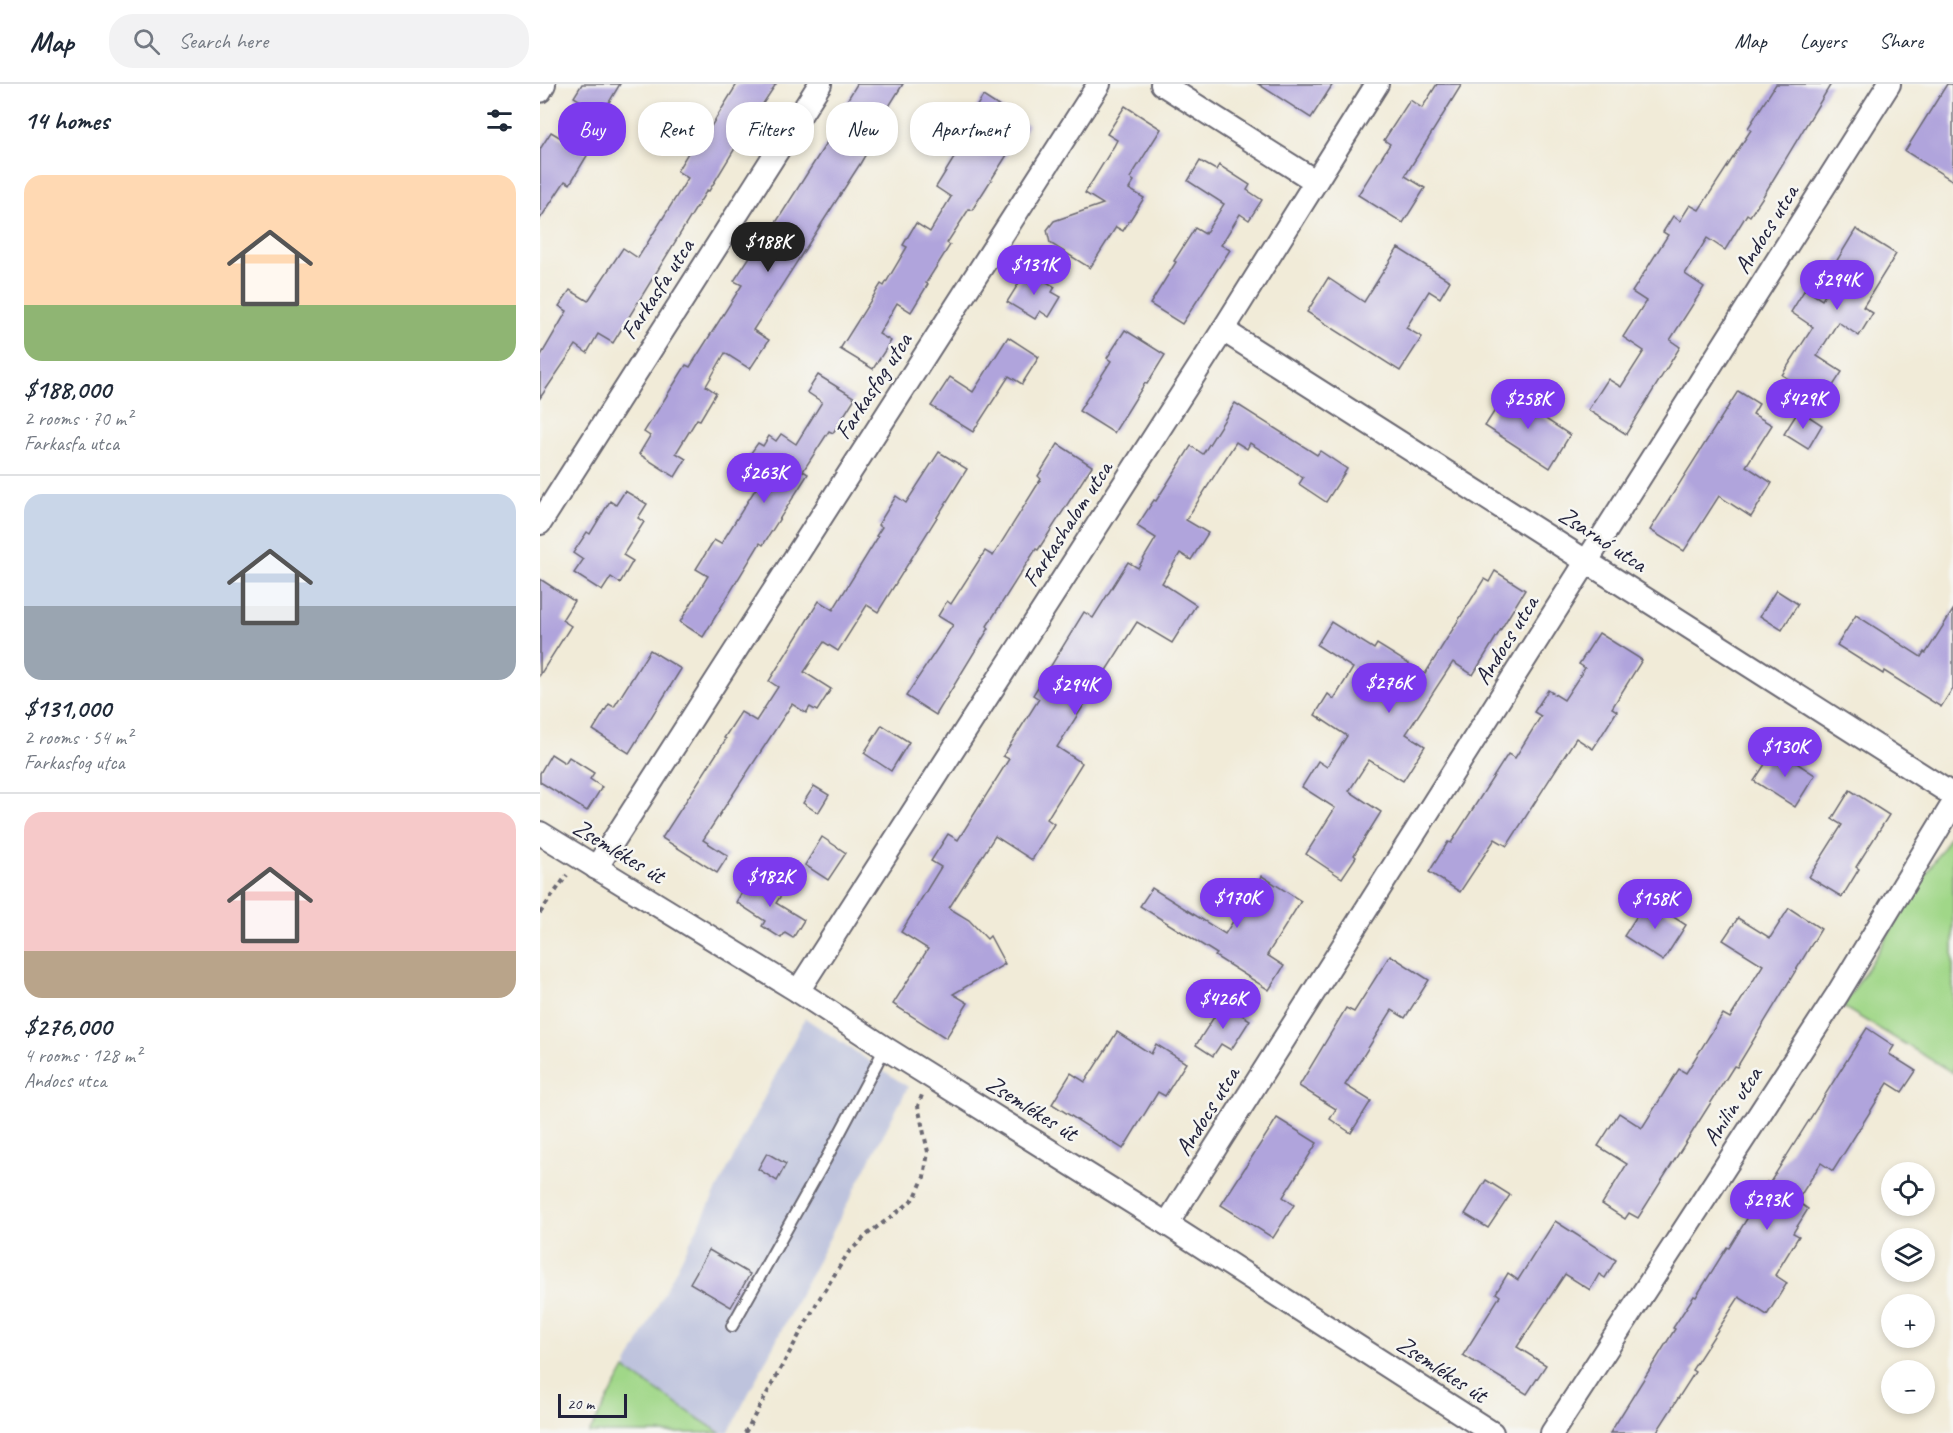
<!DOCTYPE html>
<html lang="en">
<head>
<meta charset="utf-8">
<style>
  :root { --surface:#fff; --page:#f2f2f3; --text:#1f2937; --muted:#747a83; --line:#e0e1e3; --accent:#7c3aed }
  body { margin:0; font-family:Caveat,sans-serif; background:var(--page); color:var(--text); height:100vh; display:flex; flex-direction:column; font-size:22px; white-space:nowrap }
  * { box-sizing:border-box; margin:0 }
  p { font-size:20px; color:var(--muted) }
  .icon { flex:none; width:33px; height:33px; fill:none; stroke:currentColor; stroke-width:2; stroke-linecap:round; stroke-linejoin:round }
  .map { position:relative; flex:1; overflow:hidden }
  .details { display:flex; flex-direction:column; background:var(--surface); width:540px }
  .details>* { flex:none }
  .hud { position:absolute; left:18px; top:18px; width:570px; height:54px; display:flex; gap:12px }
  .fabs { position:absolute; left:1341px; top:1078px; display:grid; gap:12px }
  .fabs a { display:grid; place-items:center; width:54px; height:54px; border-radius:50%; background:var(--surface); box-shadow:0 3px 9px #0003; font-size:30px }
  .scale { position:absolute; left:18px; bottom:15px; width:69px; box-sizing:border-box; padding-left:6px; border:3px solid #22223b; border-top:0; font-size:16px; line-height:21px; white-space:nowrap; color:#22223b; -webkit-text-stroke:4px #f6f6f2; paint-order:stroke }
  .price { position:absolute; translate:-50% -51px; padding:0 14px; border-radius:21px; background:var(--accent); color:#fff; font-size:20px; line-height:39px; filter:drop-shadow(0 2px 3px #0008) }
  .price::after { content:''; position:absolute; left:50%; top:36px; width:18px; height:14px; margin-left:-9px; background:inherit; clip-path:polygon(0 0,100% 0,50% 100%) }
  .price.current { background:#222; color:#fff }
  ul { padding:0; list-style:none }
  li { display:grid; align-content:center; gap:12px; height:318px; padding:0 24px }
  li+li { border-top:2px solid var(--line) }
  li span { display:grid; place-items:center; height:186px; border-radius:18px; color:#555 }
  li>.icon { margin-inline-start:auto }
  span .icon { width:108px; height:108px; fill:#fffc; stroke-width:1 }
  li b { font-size:26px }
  h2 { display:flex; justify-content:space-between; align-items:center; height:72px; padding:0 24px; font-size:26px }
  .chip { padding:0 21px; border-radius:24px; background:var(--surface); box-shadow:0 3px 9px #0003; font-size:21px; line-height:54px }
  .chip.current { background:var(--accent); color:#fff }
  header { display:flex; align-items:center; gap:36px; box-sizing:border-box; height:84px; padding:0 30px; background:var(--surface); border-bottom:2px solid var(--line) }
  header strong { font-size:28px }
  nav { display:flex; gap:33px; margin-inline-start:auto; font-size:21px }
  .search { width:420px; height:54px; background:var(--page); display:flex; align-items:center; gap:15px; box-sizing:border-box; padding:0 21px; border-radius:24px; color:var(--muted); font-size:22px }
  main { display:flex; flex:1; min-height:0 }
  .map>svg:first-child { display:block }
  .industrial { fill:#bec3dd }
  .green { fill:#a0d788; stroke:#617c62; stroke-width:1.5 }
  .building { fill:#b0a4dc }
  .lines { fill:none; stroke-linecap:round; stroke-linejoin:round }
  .lane-casing { stroke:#6a6872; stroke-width:14 }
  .street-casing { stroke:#6a6872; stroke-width:26 }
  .path { stroke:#6a6872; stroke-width:4; stroke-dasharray:4.5 4.5; stroke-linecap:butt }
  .lane { stroke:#fff; stroke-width:10 }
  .street { stroke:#fff; stroke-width:22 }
  .labels { text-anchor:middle; stroke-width:5; stroke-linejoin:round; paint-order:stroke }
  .street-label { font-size:24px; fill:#22223b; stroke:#f6f6f2 }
</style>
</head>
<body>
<header>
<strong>Map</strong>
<div class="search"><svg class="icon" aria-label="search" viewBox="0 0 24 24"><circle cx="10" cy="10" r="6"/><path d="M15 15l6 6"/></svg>Search here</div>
<nav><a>Map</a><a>Layers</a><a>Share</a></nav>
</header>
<main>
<section class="details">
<h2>14 homes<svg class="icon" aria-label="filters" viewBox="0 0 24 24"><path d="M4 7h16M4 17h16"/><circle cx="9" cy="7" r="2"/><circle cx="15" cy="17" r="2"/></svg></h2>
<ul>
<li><span style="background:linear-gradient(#ffd9b3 70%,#8fb573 0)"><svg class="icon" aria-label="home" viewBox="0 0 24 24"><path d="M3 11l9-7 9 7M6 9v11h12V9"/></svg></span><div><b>$188,000</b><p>2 rooms · 70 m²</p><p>Farkasfa utca</p></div></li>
<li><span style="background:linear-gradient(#c9d6e8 60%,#9aa5b1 0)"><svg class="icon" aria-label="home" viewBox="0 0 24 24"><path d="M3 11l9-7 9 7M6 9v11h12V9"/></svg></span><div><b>$131,000</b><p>2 rooms · 54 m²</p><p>Farkasfog utca</p></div></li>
<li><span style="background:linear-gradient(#f6c9c9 75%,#b9a48a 0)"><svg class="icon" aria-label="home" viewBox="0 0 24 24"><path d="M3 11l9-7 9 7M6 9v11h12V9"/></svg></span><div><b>$276,000</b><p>4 rooms · 128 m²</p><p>Andocs utca</p></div></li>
</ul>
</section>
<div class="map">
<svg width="1413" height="1349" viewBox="0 0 1413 1349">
  <rect width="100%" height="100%" fill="#f6f6f2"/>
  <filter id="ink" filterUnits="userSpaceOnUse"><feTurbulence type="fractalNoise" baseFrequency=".0167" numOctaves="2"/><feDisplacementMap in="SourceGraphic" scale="12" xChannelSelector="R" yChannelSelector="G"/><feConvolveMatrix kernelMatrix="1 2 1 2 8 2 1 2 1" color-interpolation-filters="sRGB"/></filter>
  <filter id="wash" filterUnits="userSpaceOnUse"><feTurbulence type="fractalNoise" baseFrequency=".008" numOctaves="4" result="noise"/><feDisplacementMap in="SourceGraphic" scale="24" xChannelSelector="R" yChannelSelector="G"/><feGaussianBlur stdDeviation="1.35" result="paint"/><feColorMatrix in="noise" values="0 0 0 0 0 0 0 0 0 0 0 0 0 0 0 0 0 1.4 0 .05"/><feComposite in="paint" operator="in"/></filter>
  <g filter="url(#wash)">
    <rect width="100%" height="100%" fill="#f1ebd8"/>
    <polygon class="industrial" points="265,934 368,1003 188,1349 180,1349 85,1285"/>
    <g class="green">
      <polygon points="1413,747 1413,989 1303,923"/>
      <polygon points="85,1285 180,1349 49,1349"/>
    </g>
    <g id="blocks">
      <g class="building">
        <polygon points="42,0 80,0 62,30 34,13"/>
        <polygon points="197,0 236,0 222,21 225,23 206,53 203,51 169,107 167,106 73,259 58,250 47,269 36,261 0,314 0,273 27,227 19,222 30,206 48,217 83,164 98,174 148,94 137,87 154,59 159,62"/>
        <polygon points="317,0 363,0 336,43 340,46 320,80 213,246 229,256 210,285 185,269 166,302 176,309 160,336 157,335 136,369 146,375 135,393 99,370 110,352 104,348 146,281 150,283 202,201 194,197 215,165 218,167 296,44 306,25 303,23"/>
        <polygon points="718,0 793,0 771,34"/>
        <polygon points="897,0 922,0 865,92 885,104 863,139 818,111 850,60 844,56 870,16 882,24"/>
        <polygon points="1236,0 1291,0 1222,114 1210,132 1207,130 1185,166 1167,154 1145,190 1164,203 1130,256 1140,263 1086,350 1048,326 1068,295 1081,303 1104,267 1083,253 1106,217 1092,208 1128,151 1123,148 1133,132 1140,137 1150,121 1159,126 1211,46 1208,44"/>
        <polygon points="1407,0 1413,0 1413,97 1365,67"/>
        <polygon points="443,12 488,41 474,65 472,63 432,126 429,125 407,159 410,161 386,199 388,200 371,228 357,219 339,250 351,257 333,285 300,265 341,200 344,202 367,163 363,161 376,139 390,148 411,113 396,103 435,40 428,36"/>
        <polygon points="585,22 621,45 590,94 594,97 589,105 604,114 583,147 576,143 550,184 510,159 507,146 514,137 563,120 545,109 574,62 577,56 567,50"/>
        <polygon points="11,48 48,70 30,100 25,97 0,135 0,65"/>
        <polygon points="660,77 676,86 679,81 710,101 707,106 722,116 709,136 700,130 681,161 690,166 642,240 610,220 636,178 634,177 655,144 665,150 684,120 648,97"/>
        <polygon points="1316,145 1356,170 1323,223 1333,229 1319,252 1298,238 1277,272 1302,288 1283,317 1242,291 1273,243 1251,228 1265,205 1282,216 1303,182 1296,178"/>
        <polygon points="858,164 910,197 900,214 889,207 866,244 882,253 860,287 767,228 788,194 824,218"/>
        <polygon points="487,186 515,203 512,208 521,213 509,233 500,227 495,235 467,218"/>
        <polygon points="585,246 625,271 607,300 605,299 574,349 539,327 571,277 567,274"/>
        <polygon points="468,253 499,273 482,300 469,292 433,348 391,322 410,293 433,308"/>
        <polygon points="278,291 315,314 293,349 289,347 263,387 268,390 223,461 220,459 163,553 140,538 168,492 156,485 174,456 181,460 228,385 208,373 218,359 223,362 229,352 236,357 241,350 256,360 282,318 267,308"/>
        <polygon points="1198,307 1219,320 1213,330 1232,341 1206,382 1232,399 1211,433 1179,412 1144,467 1110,446"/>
        <polygon points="966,309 1030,351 1010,384 945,342"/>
        <polygon points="695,319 777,371 780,367 807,385 786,418 759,400 763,394 752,386 710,359 707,365 696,358 646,436 668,449 651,476 640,469 622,499 656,521 632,559 597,538 517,663 542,679 507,735 514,740 492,776 455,752 409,824 429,836 447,855 450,852 465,880 413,910 428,919 406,954 353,920 388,865 361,848 401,783 391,777 408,750 418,756 469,675 463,672 499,615 493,611 544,528 553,534 588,478 598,484 616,454 597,442 614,416 616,417 651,362 663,370"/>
        <polygon points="1259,326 1282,341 1268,365 1244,350"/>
        <polygon points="518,360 552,382 498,466 496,465 447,542 449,544 396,631 366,612 413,541 398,532 407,517 411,520 445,467 453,472 501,395 498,392"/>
        <polygon points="399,368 427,385 338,528 327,521 298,567 284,558 264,588 291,605 277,627 270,623 266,629 252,620 163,756 188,772 177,789 122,754 186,655 184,654 201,628 216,637 238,603 229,597 279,517 293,526 338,453 336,452 342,443 338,441 356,412 366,419"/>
        <polygon points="85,407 107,420 98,434 104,438 83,471 93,477 80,499 71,493 62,507 34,489 43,476 33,469 47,448 50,450 70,417 76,421"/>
        <polygon points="955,487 985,506 933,591 913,578 866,650 885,662 863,697 829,676 809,707 841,728 814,771 816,773 802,794 766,770 795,724 762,703 778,677 787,683 807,652 775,631 788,610 794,615 813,584 777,561 791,538 834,565 837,560 885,590 944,495 949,498"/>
        <polygon points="0,495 34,517 22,536 31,542 0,591"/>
        <polygon points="1236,506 1258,520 1242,546 1220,532"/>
        <polygon points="1413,526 1413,604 1401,623 1344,587 1343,590 1297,561 1316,531 1381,573 1384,568 1386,569"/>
        <polygon points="1059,549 1102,576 1072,624 1077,627 1053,665 1036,654 967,762 955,755 920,808 889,788 908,758 911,759 968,670 975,674 1001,632 994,628 1008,606 1024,616 1045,584 1039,580"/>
        <polygon points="110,566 141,585 89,669 53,646 69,620 74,623"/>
        <polygon points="342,641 369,658 351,687 324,669"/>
        <polygon points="1235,665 1275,691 1255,723 1214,697"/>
        <polygon points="11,670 25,679 29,673 54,689 50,695 62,703 47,727 0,698 0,689"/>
        <polygon points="274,702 289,711 278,729 263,719"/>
        <polygon points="1310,706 1349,731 1316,783 1319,785 1302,813 1269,793 1302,741 1292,735"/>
        <polygon points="282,753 306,769 288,796 265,781"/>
        <polygon points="220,792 244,807 236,819 264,836 253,854 245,849 241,854 222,842 225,837 196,818 207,800 212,804"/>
        <polygon points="722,792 761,817 727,871 744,882 729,906 675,872 677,870 600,822 612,804 685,850"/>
        <polygon points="1107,816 1146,841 1123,877 1084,852"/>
        <polygon points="1249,824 1281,845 1197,983 1194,982 1098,1134 1089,1129 1085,1135 1062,1120 1087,1080 1058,1062 1079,1029 1102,1044 1139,985 1146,989 1183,930 1190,934 1223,881 1183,856 1198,834 1230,854"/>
        <polygon points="850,871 889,896 865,934 852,926 805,1001 831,1017 811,1049 790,1035 796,1025 759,1002 806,924 814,928"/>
        <polygon points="683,919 710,936 691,966 681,960 673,972 656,961"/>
        <polygon points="1327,944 1354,962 1349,970 1376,987 1362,1008 1348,999 1293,1087 1281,1079 1257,1117 1268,1125 1253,1149 1259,1152 1235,1191 1247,1199 1227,1231 1199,1213 1152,1286 1155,1288 1116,1349 1070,1349 1135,1245 1133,1244 1154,1212 1156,1213 1187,1163 1189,1164 1216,1120 1214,1119 1227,1098 1229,1100"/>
        <polygon points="577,948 611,970 616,960 646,979 625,1012 618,1008 583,1065 512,1020 531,989 545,998"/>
        <polygon points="737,1034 777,1059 743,1113 754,1121 733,1154 681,1121"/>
        <polygon points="227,1069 246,1080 237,1097 218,1085"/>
        <polygon points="946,1096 970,1111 948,1144 925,1130"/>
        <polygon points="1015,1137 1076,1176 1065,1194 1059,1190 1050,1206 1025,1190 977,1263 1006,1281 987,1310 923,1271 960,1212 956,1209 968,1189 978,1196"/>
        <polygon points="169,1166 210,1190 191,1223 150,1199"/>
      </g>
    </g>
  </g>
  <g filter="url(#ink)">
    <use href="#blocks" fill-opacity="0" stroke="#6a6872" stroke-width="1.5"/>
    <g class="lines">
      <g class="lane-casing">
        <polyline id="lane" points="192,1242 286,1075 345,964"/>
      </g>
      <g class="street-casing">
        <g id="street">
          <polyline points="622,0 775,97"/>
          <polyline points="0,7 4,0"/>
          <polyline points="683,246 1413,711"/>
          <polyline points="0,439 280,0"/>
          <polyline points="0,749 258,907 345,964 627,1140 952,1349"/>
          <polyline points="56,784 559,0"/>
          <polyline points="258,907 683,246 837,0"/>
          <polyline points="627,1140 1349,0"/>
          <polyline points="1012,1349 1297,911 1413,720"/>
        </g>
      </g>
      <g class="path">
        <polyline points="0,829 27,791"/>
        <polyline points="205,1349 278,1217 308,1169 329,1149 363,1124 375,1113 384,1093 388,1068 378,1022 382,1011"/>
      </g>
      <use href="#lane" class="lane"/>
      <use href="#street" class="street"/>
    </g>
  </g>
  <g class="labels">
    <g class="street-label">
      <text transform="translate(1226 145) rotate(-58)" y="8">Andocs utca</text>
      <text transform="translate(117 205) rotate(-57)" y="8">Farkasfa utca</text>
      <text transform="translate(333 302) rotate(-57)" y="8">Farkasfog utca</text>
      <text transform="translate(527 440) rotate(-57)" y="8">Farkashalom utca</text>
      <text transform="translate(1063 455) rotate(33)" y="8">Zsarnó utca</text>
      <text transform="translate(966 556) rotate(-58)" y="8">Andocs utca</text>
      <text transform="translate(79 767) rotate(31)" y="8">Zsemlékes út</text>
      <text transform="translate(1192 1022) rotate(-57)" y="8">Anilin utca</text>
      <text transform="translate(492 1024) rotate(32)" y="8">Zsemlékes út</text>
      <text transform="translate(667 1027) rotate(-58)" y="8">Andocs utca</text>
      <text transform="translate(902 1285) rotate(33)" y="8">Zsemlékes út</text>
    </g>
  </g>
</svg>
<div class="fabs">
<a><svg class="icon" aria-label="locate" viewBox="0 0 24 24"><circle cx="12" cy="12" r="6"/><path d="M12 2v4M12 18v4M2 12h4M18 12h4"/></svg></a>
<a><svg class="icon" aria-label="layers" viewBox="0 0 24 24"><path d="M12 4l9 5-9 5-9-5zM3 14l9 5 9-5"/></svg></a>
<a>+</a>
<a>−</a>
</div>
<div class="scale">20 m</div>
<b class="price current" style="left:228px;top:189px">$188K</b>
<b class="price" style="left:494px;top:212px">$131K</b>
<b class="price" style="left:1297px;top:227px">$294K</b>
<b class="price" style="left:988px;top:346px">$258K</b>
<b class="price" style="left:1263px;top:346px">$429K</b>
<b class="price" style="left:224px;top:420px">$263K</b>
<b class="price" style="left:849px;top:630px">$276K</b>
<b class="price" style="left:535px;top:632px">$294K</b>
<b class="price" style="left:1245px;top:694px">$130K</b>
<b class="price" style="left:230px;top:824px">$182K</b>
<b class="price" style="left:697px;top:845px">$170K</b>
<b class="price" style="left:1115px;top:846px">$158K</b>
<b class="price" style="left:683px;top:946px">$426K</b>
<b class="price" style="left:1227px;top:1147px">$293K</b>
<div class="hud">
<a class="chip current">Buy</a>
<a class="chip">Rent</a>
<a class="chip">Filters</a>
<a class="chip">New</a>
<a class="chip">Apartment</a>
</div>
</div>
</main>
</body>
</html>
